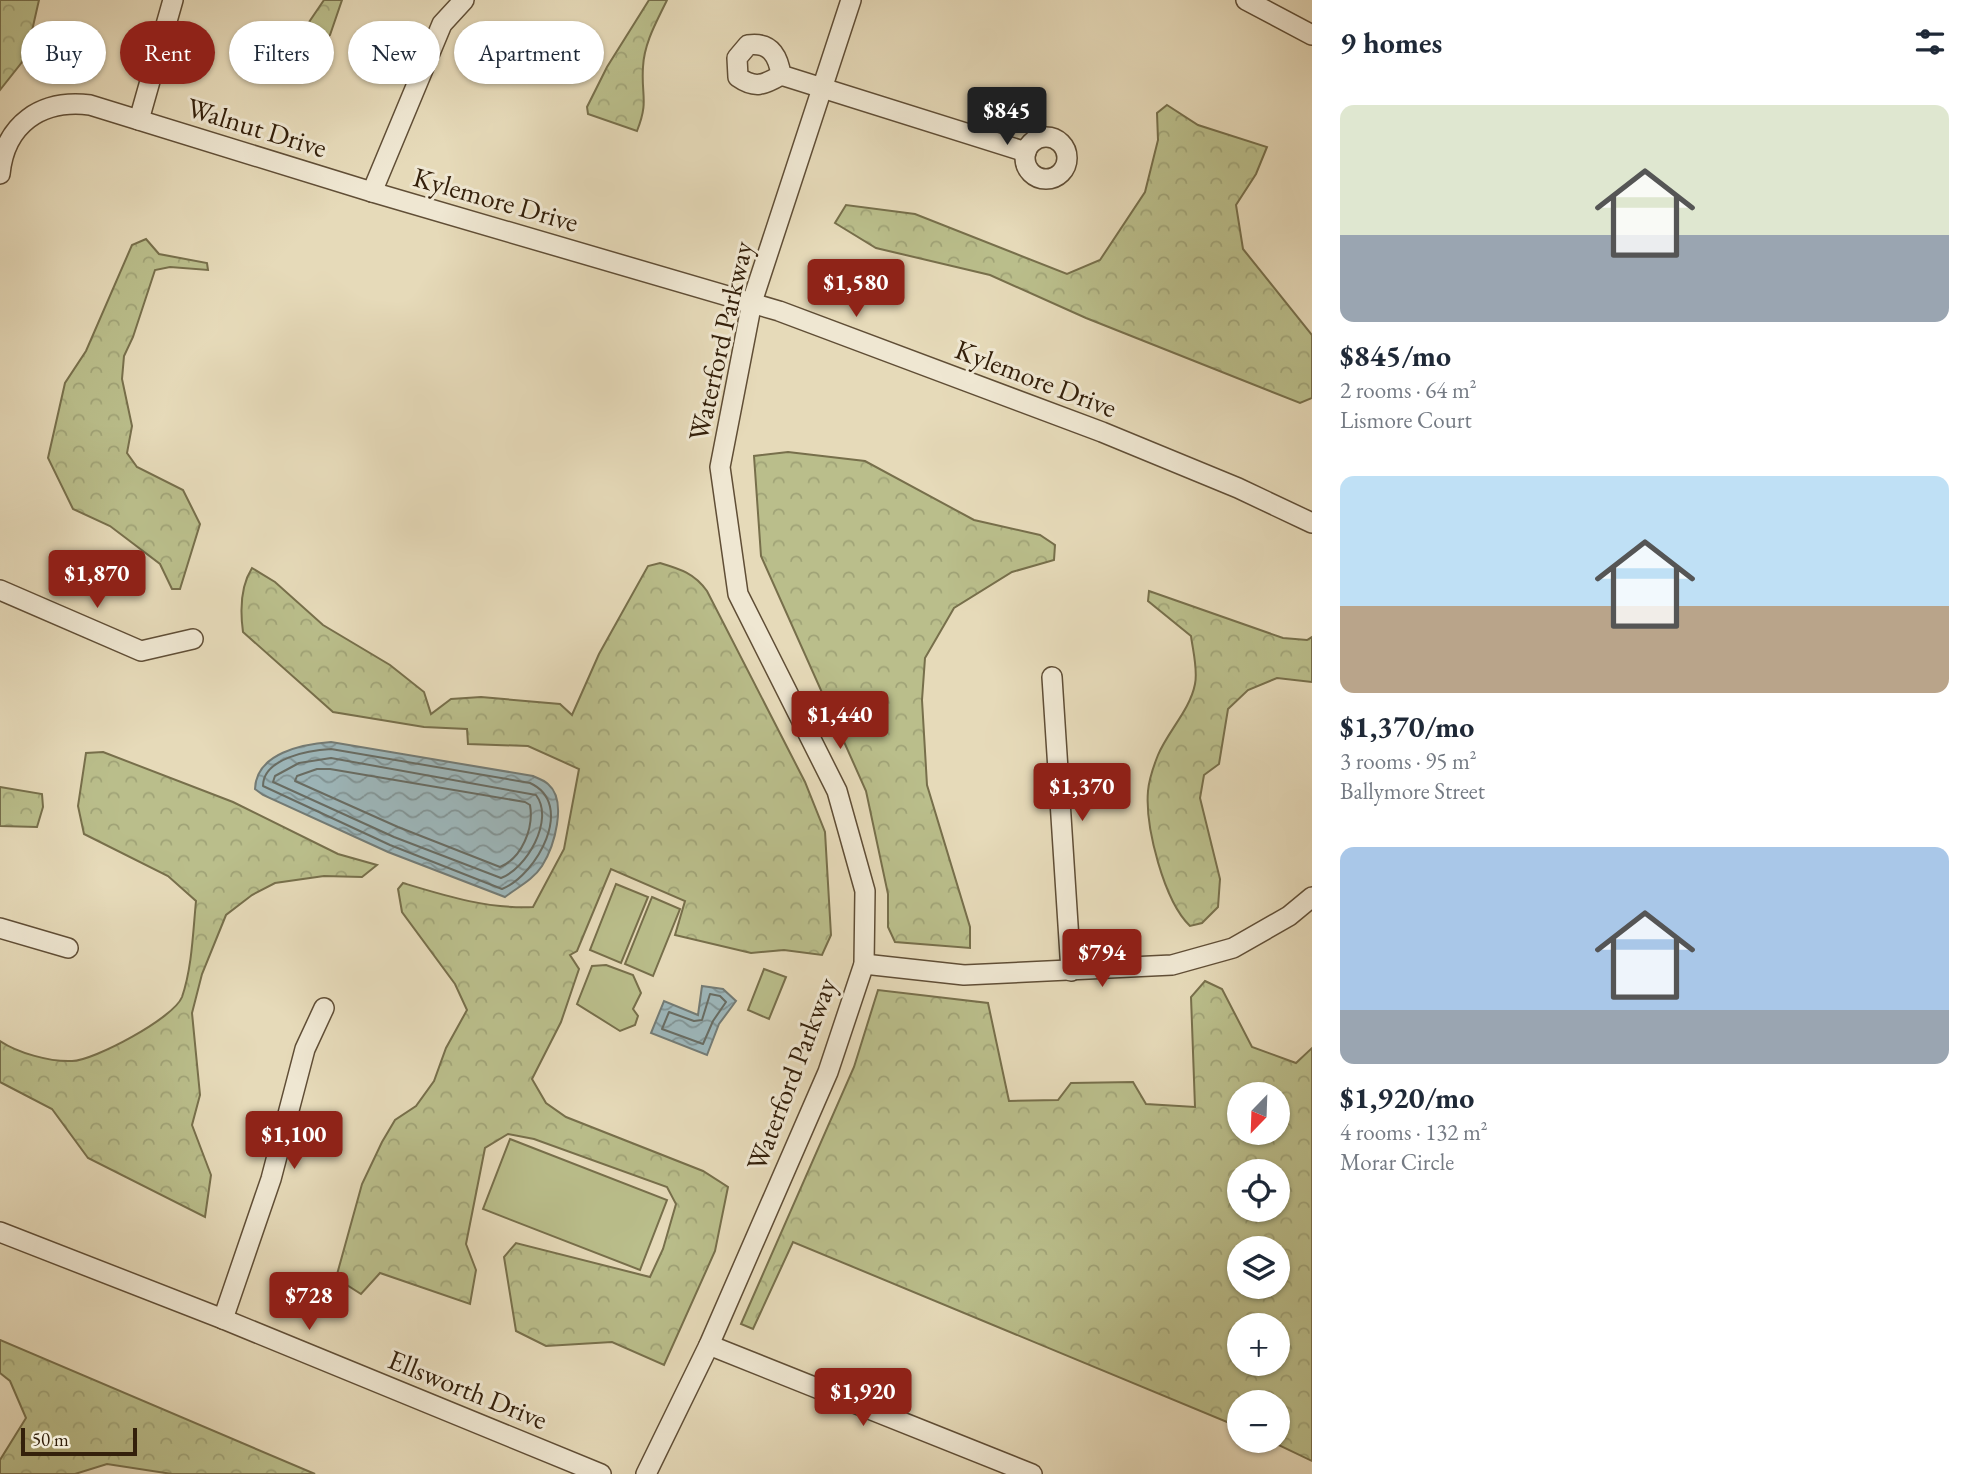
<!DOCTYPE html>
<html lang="en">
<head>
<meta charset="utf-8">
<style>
  :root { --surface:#fff; --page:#f2f2f3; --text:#1f2937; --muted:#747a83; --accent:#8f2418 }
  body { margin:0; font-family:"EB Garamond",serif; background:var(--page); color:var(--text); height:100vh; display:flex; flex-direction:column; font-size:26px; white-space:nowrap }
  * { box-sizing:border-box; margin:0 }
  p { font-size:23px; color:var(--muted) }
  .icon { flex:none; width:38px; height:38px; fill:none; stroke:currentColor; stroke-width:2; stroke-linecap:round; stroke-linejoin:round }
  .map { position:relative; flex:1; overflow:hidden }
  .drawer { display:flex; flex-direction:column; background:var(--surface); width:665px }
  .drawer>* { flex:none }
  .top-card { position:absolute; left:21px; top:21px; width:665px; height:63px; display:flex; gap:14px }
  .needle { width:46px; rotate:203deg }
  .tools { position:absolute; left:1227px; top:1082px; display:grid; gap:14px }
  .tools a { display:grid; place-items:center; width:63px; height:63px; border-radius:50%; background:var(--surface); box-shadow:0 2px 5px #0004; font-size:35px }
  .scale { position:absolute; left:21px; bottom:18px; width:116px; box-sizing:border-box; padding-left:7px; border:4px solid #34200b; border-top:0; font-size:19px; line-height:24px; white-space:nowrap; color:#34200b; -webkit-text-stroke:5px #efe7d2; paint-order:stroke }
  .price { position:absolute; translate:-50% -60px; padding:0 16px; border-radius:7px; background:var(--accent); color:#fff; font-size:23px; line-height:46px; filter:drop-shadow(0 2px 4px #0008) }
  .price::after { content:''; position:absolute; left:50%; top:42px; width:21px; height:16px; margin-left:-10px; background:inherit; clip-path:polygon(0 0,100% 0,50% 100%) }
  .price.active { background:#222; color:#fff }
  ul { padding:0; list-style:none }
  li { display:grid; align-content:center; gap:14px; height:371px; padding:0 28px }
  li span { display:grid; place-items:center; height:217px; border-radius:14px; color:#555 }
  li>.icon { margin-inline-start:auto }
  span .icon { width:126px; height:126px; fill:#fffc; stroke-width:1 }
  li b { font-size:30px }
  h2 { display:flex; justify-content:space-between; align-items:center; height:84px; padding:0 28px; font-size:30px }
  .tag { padding:0 24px; border-radius:32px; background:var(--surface); box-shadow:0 2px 5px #0004; font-size:24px; line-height:63px }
  .tag.active { background:var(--accent); color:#fff }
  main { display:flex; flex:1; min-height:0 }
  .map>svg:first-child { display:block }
  .green { fill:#babe8b; stroke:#776f4b; stroke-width:2 }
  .forest { fill:url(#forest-crowns); stroke:#776f4b; stroke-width:2; fill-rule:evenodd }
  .water { fill:url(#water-waves); stroke:#737b75; stroke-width:2 }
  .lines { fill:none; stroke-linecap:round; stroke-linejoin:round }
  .shore { stroke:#686c63; stroke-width:2 }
  .minor-casing { stroke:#604e36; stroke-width:22 }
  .minor { stroke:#efe7d2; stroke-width:19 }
  .labels { text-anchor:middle; stroke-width:6; stroke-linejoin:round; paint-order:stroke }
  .street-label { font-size:28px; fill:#34200b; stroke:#efe7d2 }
</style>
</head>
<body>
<main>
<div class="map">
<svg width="1312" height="1474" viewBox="0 0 1312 1474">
  <defs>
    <pattern id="forest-crowns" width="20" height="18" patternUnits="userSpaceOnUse" patternTransform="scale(1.75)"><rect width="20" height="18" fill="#babe8b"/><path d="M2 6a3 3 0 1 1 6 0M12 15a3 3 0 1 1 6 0" fill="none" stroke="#a0a377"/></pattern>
    <pattern id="water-waves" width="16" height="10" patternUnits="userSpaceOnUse" patternTransform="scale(1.75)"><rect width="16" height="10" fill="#9db7bb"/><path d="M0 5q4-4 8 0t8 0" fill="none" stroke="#819496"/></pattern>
  </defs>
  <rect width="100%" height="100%" fill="#e6dab9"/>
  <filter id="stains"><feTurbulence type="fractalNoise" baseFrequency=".00286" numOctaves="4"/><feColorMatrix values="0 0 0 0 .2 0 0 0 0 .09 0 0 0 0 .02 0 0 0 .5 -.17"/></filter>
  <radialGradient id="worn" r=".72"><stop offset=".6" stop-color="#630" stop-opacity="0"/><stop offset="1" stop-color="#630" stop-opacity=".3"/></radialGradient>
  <g class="green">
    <polygon points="616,884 648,897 621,963 590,950"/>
    <polygon points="652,897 680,909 653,976 625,964"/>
    <polygon points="606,965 633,975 641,993 633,1009 638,1016 635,1025 620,1031 577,1004 592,966"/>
    <polygon points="764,969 786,977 769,1019 748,1010"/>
    <polygon points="510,1139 667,1200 640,1270 483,1209"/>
  </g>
  <g class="forest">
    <polygon points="0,0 39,0 26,57 0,90"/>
    <polygon points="324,0 342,0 330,35 308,57 305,28"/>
    <path d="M649,0H667C657,21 644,43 643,67C641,96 649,101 637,131L588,114L587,107L607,67Z"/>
    <polygon points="1167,105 1198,125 1267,147 1256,174 1236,205 1243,249 1312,335 1312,398 1300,403 1086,318 990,275 876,248 835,223 846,205 915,214 1067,274 1100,260 1145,192 1158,140 1157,113"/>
    <polygon points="146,239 159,254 207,263 208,270 170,267 155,270 133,337 124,356 122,379 132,426 127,453 137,467 183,490 200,524 180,589 172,589 160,564 110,526 73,509 48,458 65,383 86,351 132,245"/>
    <polygon points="788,452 865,461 974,520 1040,535 1055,545 1054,560 1012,572 954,608 925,658 922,700 927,785 970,927 970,948 895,942 888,927 888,894 866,791 761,556 754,456"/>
    <path d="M660,563C680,569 694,573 707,591L805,782L825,832L831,935L822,955L784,950L751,953L675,935L685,901L611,869L577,951L570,955L579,969L561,1022L532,1079L546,1103L566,1117L703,1171L728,1187L715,1251L664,1365L612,1342L546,1346L516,1331L504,1257L516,1243L650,1277L663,1249L676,1204L667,1187L534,1139L508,1134L485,1148L466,1244L476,1270L470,1304L380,1273L361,1294L336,1278L362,1184L382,1142L395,1120L416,1106L434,1081L446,1048L467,1010L455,984L402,912L398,889L403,883C446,896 487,909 533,907L564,849L579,769L528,746L468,744L467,729L424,727L333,712L243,632C240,610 240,587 252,568L275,582L323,625L390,665L424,692L431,714L451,699L481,697L560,704L572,715L599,654L648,566Z"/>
    <path d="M1149,591L1283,638L1307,640L1312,637V682L1277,678L1248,690L1228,709L1219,764L1204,775L1200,798L1220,879L1218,907L1202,923L1190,926C1164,901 1145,827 1148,791C1149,780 1154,765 1158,755C1168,731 1190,710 1195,684C1198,670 1193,651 1191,636L1148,601Z"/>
    <path d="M103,752L233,802L338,854L377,865L362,877L324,876L275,883L252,895L226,915L202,974L192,1013L200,1095L192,1125L211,1175L205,1217L88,1158L52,1109L0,1082V1041C18,1053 50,1062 72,1061C93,1061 174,1018 182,997C192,968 193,932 196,901L168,876L84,834L78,806L86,753Z"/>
    <polygon points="0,787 42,794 43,807 37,827 0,826"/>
    <path d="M1205,981L1222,989L1252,1047L1296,1063L1312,1048V1461L1268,1440H1278V1402H1239V1427L793,1242L753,1329L741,1324L854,1067L878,990L988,1003L1009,1101L1058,1100L1071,1083L1133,1082L1146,1104L1195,1107L1191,997ZM1239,1094H1278V1132H1239ZM1239,1171H1278V1209H1239ZM1239,1248H1278V1286H1239ZM1239,1325H1278V1363H1239Z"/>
    <polygon points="0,1340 315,1474 172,1474 107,1464 75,1474 0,1474 0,1460 26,1418 10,1381 0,1373"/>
  </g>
  <g class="water">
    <path d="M331,742L533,776C537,778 544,780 548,784C568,801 554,847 542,866C533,880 518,887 505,897L388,852L263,795L255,789C256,753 303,744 331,742Z"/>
    <polygon points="702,986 723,989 736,1001 719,1024 707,1055 651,1033 664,1001 698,1015"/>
  </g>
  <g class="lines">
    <g class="shore">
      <path d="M331,749L530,783C576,804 537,875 502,889L390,845L263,786C263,758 310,750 331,749Z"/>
      <path d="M331,758L536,795C555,820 526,869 501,878L394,837L273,782L275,776L299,763Z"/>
      <path d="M317,769H330L525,802L530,805C534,828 522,858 500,867L398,827L295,781L297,776Z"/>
      <polygon points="710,994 720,996 726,1002 713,1021 703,1044 662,1029 669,1012 694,1021 702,1020"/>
    </g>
    <g class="minor-casing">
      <g id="minor">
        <polyline points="1246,0 1312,35"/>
        <path d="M781,75C778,55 770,42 748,45L737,58L738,77C755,89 764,85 781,75L1026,152"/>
        <polyline points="139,120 173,0"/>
        <circle cx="1046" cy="158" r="21"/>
        <path d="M0,174C5,124 41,99 90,105L372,192L779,311L1102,432L1238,488L1312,523"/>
        <polyline points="372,192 442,24 464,0"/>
        <polyline points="0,590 141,651 193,639"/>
        <polyline points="1052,677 1071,971"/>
        <polyline points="0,928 68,948"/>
        <polyline points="864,964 964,975 1172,965 1233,948 1289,916 1312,897"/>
        <polyline points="0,1232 223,1319 601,1474"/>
        <polyline points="223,1319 271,1179 305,1049 324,1008"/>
        <polyline points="709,1345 1032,1474"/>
        <polyline points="646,1474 709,1345 828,1072 864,964 865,891 837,791 738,594 720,467 752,302 851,0"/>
      </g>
    </g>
    <use href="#minor" class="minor"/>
  </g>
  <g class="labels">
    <g class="street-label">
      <text transform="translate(257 127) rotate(17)" y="10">Walnut Drive</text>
      <text transform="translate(496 199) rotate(16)" y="10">Kylemore Drive</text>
      <text transform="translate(720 341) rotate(-77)" y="10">Waterford Parkway</text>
      <text transform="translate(1036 378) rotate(21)" y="10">Kylemore Drive</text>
      <text transform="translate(791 1074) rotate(-69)" y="10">Waterford Parkway</text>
      <text transform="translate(468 1389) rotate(22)" y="10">Ellsworth Drive</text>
    </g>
  </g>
  <rect width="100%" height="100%" filter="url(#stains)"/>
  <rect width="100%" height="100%" fill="url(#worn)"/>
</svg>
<div class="tools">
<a><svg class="needle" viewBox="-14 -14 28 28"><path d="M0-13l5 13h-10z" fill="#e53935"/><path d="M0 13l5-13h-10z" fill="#747a83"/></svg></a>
<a><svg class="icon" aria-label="locate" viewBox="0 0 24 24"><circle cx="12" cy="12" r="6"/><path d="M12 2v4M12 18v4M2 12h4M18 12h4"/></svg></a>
<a><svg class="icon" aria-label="layers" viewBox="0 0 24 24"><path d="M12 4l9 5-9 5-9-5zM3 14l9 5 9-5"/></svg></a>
<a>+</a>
<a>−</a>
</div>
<div class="scale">50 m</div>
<b class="price active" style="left:1007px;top:147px">$845</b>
<b class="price" style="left:856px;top:319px">$1,580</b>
<b class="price" style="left:97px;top:610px">$1,870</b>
<b class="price" style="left:840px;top:751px">$1,440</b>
<b class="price" style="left:1082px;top:823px">$1,370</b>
<b class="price" style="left:1102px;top:989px">$794</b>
<b class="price" style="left:294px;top:1171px">$1,100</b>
<b class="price" style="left:309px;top:1332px">$728</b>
<b class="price" style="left:863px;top:1428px">$1,920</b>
<div class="top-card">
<a class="tag">Buy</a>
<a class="tag active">Rent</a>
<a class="tag">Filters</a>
<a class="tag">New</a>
<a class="tag">Apartment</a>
</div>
</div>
<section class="drawer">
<h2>9 homes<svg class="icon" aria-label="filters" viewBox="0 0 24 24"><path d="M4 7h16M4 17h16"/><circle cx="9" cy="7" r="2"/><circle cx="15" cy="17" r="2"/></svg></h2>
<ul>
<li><span style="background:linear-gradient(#dfe7d0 60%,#9aa5b1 0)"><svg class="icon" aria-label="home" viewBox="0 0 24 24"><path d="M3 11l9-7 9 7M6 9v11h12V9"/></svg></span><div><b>$845/mo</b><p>2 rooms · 64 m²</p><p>Lismore Court</p></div></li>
<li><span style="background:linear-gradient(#bfe0f5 60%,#b9a48a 0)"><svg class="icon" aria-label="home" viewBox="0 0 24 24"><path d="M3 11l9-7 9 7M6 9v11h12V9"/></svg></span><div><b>$1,370/mo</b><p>3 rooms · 95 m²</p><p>Ballymore Street</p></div></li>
<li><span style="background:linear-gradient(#a9c7e8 75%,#9aa5b1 0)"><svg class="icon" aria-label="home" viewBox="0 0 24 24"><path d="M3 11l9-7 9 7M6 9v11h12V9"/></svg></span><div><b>$1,920/mo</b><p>4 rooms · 132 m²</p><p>Morar Circle</p></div></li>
</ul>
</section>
</main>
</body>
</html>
